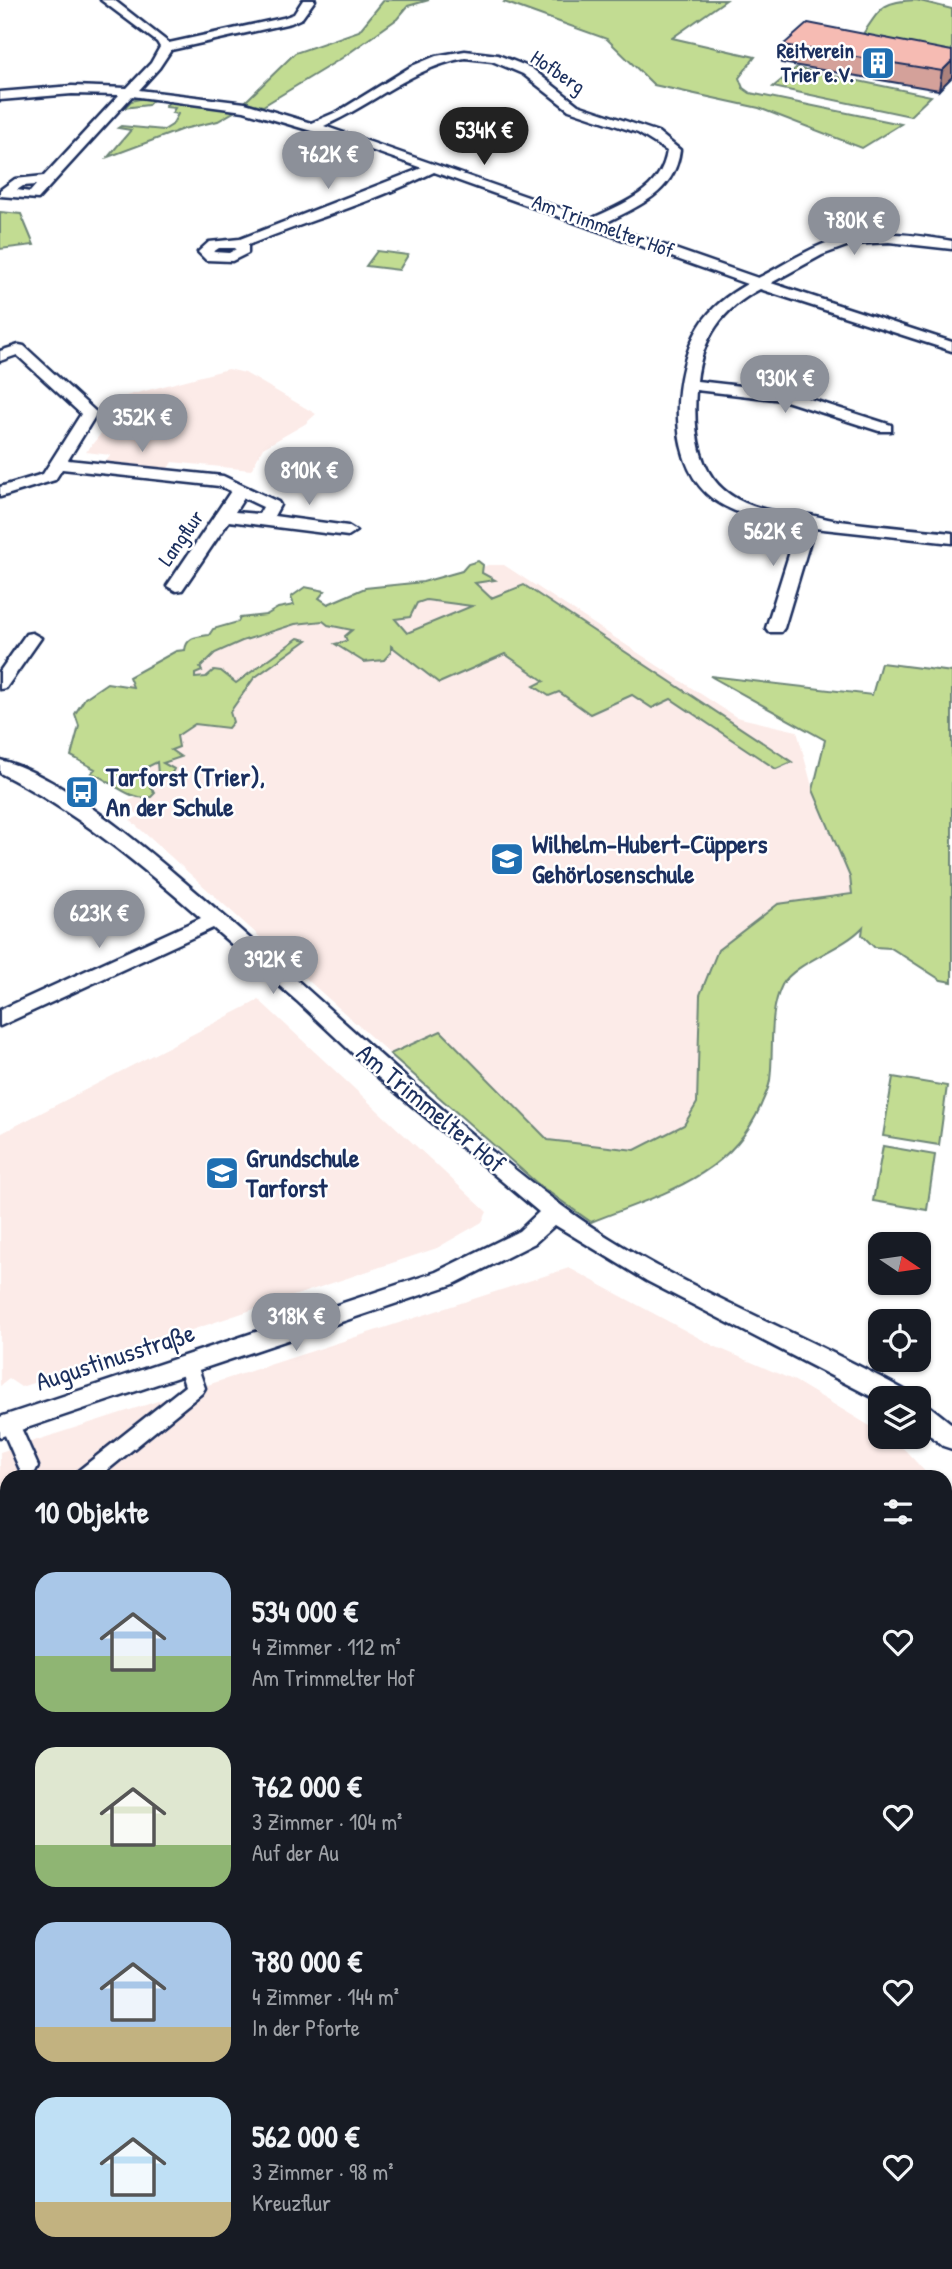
<!DOCTYPE html>
<html lang="de">
<head>
<meta charset="utf-8">
<style>
  :root { --surface:#171b24; --page:#242831; --text:#f1f3f6; --muted:#9ea1a6; --accent:#8c9099 }
  body { margin:0; font-family:"Patrick Hand",sans-serif; background:var(--page); color:var(--text); height:100vh; display:flex; flex-direction:column; font-size:26px; white-space:nowrap }
  * { box-sizing:border-box; margin:0 }
  p { font-size:23px; color:var(--muted) }
  .icon { flex:none; width:38px; height:38px; fill:none; stroke:currentColor; stroke-width:2; stroke-linecap:round; stroke-linejoin:round }
  .map { position:relative; flex:1; overflow:hidden }
  .panel { position:absolute; left:0px; top:1470px; width:952px; height:800px; display:flex; flex-direction:column; background:var(--surface); border-radius:21px 21px 0 0; box-shadow:0 2px 5px #0004 }
  .panel>* { flex:none }
  .needle { width:46px; rotate:103deg }
  .buttons { position:absolute; left:868px; top:1232px; display:grid; gap:14px }
  .buttons a { display:grid; place-items:center; width:63px; height:63px; border-radius:14px; background:var(--surface); box-shadow:0 2px 5px #0004; font-size:35px }
  .price { position:absolute; translate:-50% -60px; padding:0 16px; border-radius:24px; background:var(--accent); color:#fff; font-size:23px; line-height:46px; filter:drop-shadow(0 2px 4px #0008) }
  .price::after { content:''; position:absolute; left:50%; top:42px; width:21px; height:16px; margin-left:-10px; background:inherit; clip-path:polygon(0 0,100% 0,50% 100%) }
  .price.selected { background:#222; color:#fff }
  ul { padding:0; list-style:none }
  li { display:flex; align-items:center; gap:21px; height:175px; padding:0 35px }
  li span { display:grid; place-items:center; flex:none; width:196px; height:140px; border-radius:21px; color:#555 }
  li>.icon { margin-inline-start:auto }
  span .icon { width:84px; height:84px; fill:#fffc; stroke-width:1 }
  li b { font-size:30px }
  h2 { display:flex; justify-content:space-between; align-items:center; height:84px; padding:0 35px; font-size:30px }
  .map>svg:first-child { display:block }
  .built { fill:#fcebe8 }
  .green { fill:#c2dc92; stroke:#6e8678; stroke-width:2; fill-rule:evenodd }
  .lines { fill:none; stroke-linecap:round; stroke-linejoin:round }
  .pedestrian-casing { stroke:#1b2f5e; stroke-width:5 }
  .minor-casing { stroke:#1b2f5e; stroke-width:5 }
  .secondary-casing { stroke:#1b2f5e; stroke-width:5 }
  .pedestrian { fill:#fff; fill-rule:evenodd }
  .minor { fill:#fff; fill-rule:evenodd }
  .secondary { fill:#fff; fill-rule:evenodd }
  .wall { fill:#d4a19a; stroke:#1b2f5e; stroke-width:2 }
  .shaded-wall { fill:#ac837d; stroke:#1b2f5e; stroke-width:2 }
  .building { fill:#f6bbb3; stroke:#1b2f5e; stroke-width:2 }
  .labels { text-anchor:middle; stroke-width:5; stroke-linejoin:round; paint-order:stroke }
  .far-poi-label { font-size:21px; font-weight:bold; fill:#1b2f5e; stroke:#fff; text-anchor:end }
  .far-street-label { font-size:21px; fill:#1b2f5e; stroke:#fff }
  .poi-label { font-size:26px; font-weight:bold; fill:#1b2f5e; stroke:#fff; text-anchor:start }
  .street-label { font-size:26px; fill:#1b2f5e; stroke:#fff }
</style>
</head>
<body>
<div class="map">
<svg width="952" height="2269" viewBox="0 0 952 2269">
  <rect width="100%" height="100%" fill="#fff"/>
  <filter id="ink" filterUnits="userSpaceOnUse"><feTurbulence type="fractalNoise" baseFrequency=".0143" numOctaves="2"/><feDisplacementMap in="SourceGraphic" scale="14" xChannelSelector="R" yChannelSelector="G"/><feConvolveMatrix kernelMatrix="1 2 1 2 8 2 1 2 1" color-interpolation-filters="sRGB"/></filter>
  <g filter="url(#ink)">
    <g class="built">
      <polygon points="228,369 245,373 316,414 305,424 263,448 251,470 172,462 167,470 106,462 110,455 86,452 116,415 99,412 98,406 103,402"/>
      <polygon points="488,565 504,565 736,717 797,731 813,790 850,877 852,894 778,904 700,995 697,1103 684,1125 635,1150 548,1141 441,1031 390,1054 130,820 140,816 124,803 135,798 138,792 102,698 229,630 368,608"/>
      <polygon points="259,1000 487,1212 482,1222 437,1248 21,1387 9,1379 0,1386 0,1134"/>
      <polygon points="569,1268 714,1346 795,1381 880,1432 880,1437 887,1437 905,1450 930,1477 7,1477 7,2043 0,2047 0,1452"/>
      <polygon points="945,1494 952,1501 952,1625 945,1628"/>
    </g>
    <g class="green">
      <polygon points="384,0 429,0 408,6 397,19 342,58 263,106 245,102 295,53 359,31"/>
      <polygon points="506,0 726,0 672,38 755,57 739,78 743,88 750,93 901,124 862,148 759,108 654,85 607,39 504,2"/>
      <path d="M916,0L952,9V58L863,34C881,7 883,1 916,0Z"/>
      <polygon points="796,68 931,96 910,116 773,87"/>
      <polygon points="144,98 237,110 218,121 183,129 108,157 131,130 118,128 121,126 164,130 172,125 178,114 172,113 175,108 165,107 169,102 153,100 148,105 124,108 131,101"/>
      <polygon points="0,212 21,214 34,245 0,249"/>
      <polygon points="377,251 408,255 399,270 366,266"/>
      <path d="M478,561L483,565L482,573L495,580L475,583L491,598L524,585L792,762L776,769L671,699L652,708L632,695L590,714L559,692L549,696L534,686L544,681L505,654L439,683L391,646V652L384,660L364,662L335,644L347,641L345,636L352,630L328,625L323,621L295,624L242,641L215,653L200,668L202,671L195,674V678L206,677L214,670L221,671L236,683L298,638L307,640L254,678L230,712L233,722L228,728L195,724L177,736L179,747L171,750L181,757L163,763L174,769L171,775H158L157,762L139,771V776L151,783L150,787L155,793L151,797C129,802 110,779 91,773L95,769L71,756L79,726L75,714L85,698L107,683L133,687L129,677L176,651L185,650C187,636 198,637 209,635L213,629L238,622L240,618L266,615L278,608L294,605L291,597L305,587L325,591L319,598L328,604L365,588L423,582L462,571L468,564ZM426,600L472,606L407,633L395,619L410,617L417,603Z"/>
      <path d="M881,663L952,672V982L941,980L891,948L874,947L862,935L863,927C842,950 795,962 782,985C768,1013 774,1050 770,1080C769,1089 764,1097 761,1105C730,1178 658,1195 591,1222L539,1185L390,1054L441,1031L548,1140L635,1150L684,1125L697,1103L700,995L718,950L778,904L852,894L850,877L813,790L825,740L710,676L872,695Z"/>
      <polygon points="893,1077 947,1086 939,1145 883,1136"/>
      <polygon points="883,1146 935,1155 927,1210 873,1201"/>
    </g>
    <g class="lines">
      <g class="pedestrian-casing">
        <g id="pedestrian">
          <polygon points="188,1357 195,1359 205,1388 202,1393 99,1477 75,1477 78,1471 185,1386 178,1364 181,1359"/>
          <polygon points="14,1425 21,1428 38,1466 35,1472 28,1474 21,1472 4,1433 7,1428"/>
          <polygon points="7,1610 7,1632 0,1634 0,1613"/>
        </g>
      </g>
      <g class="minor-casing">
        <g id="minor">
          <path d="M101,0H114L169,43L283,18L294,14L303,0H315L302,18L291,23L171,50L159,68L139,90L245,103L311,123L339,111L412,66L436,56L465,51L498,55L531,68L578,105L658,132L680,150C675,193 638,206 603,224L758,278C779,268 799,254 821,245C863,227 909,234 952,241V249L889,242L852,244L822,255L771,283L952,342V351L760,289C722,309 702,338 697,381L785,391L891,425V431H879L783,400L696,390C690,477 722,512 809,515C818,516 829,520 840,521C877,526 915,529 952,533V543L814,528L784,628L781,632H769L766,628L798,526C768,520 731,516 707,494C666,456 673,371 699,327C711,307 728,295 747,284L434,172C374,202 310,220 248,245V253L232,261L206,260L198,252L209,242L240,239L422,168L345,141L244,111L132,96L38,199L0,196V190L15,179L44,176L119,95L72,94L0,100V92L72,86L127,88L151,63L160,47L157,42ZM465,58L492,61L523,74L569,110L638,133L667,151C661,191 624,203 591,219L324,126C372,105 413,67 465,58ZM36,185L30,192L17,190L23,186ZM219,248H235L236,249L229,253L213,252Z"/>
          <path d="M19,345L24,346L97,413L68,460L223,476L278,502L280,505L274,516L348,526L356,531L348,536L229,521L182,590L176,591L167,586L231,491L219,486L62,469L55,480L0,497V487L43,474L81,414L17,355L0,361V351ZM244,498L263,507L259,514L235,512Z"/>
          <polygon points="32,633 41,638 6,688 0,689 0,671 26,634"/>
          <path d="M0,760C64,776 152,854 202,897C322,999 436,1112 562,1206C664,1282 795,1329 906,1391L910,1398L880,1401L647,1281L555,1225L535,1243L454,1284L0,1437V1417L436,1272L519,1231L539,1212L379,1078L297,1001L213,928L0,1026V1010L201,918C138,863 75,811 0,773Z"/>
          <polygon points="919,1402 928,1405 952,1424 952,1449 943,1446 919,1426"/>
          <polygon points="952,2069 952,2101 945,2104 945,2072"/>
          <polygon points="945,2225 952,2228 952,2263 945,2260"/>
          <polygon points="521,2263 566,2263 564,2269 518,2269"/>
        </g>
      </g>
      <g class="secondary-casing">
        <g id="secondary">
          <polygon points="952,1692 952,1727 945,1729 945,1694"/>
          <polygon points="7,2114 7,2160 0,2163 0,2117"/>
        </g>
      </g>
      <use href="#pedestrian" class="pedestrian"/>
      <use href="#minor" class="minor"/>
      <use href="#secondary" class="secondary"/>
    </g>
    <polygon class="wall" points="783,45 952,51 939,90 781,63"/>
    <polygon class="shaded-wall" points="952,61 952,77 939,90 942,71"/>
    <polygon class="building" points="808,23 952,51 952,61 942,71 783,45"/>
  </g>
  <defs>
    <g id="building-square" transform="scale(1.75)"><rect x="-9" y="-9" width="18" height="18" rx="4" fill="#1f6fb2" stroke="#fff"/><path d="M-4-6H4V6H1V3H-1V6H-4ZM-2.5-4.3h1.7v1.8h-1.7ZM.8-4.3h1.7v1.8H.8ZM-2.5-1h1.7V.8h-1.7ZM.8-1h1.7V.8H.8Z" fill="#fff"/></g>
    <g id="bus-square" transform="scale(1.75)"><rect x="-9" y="-9" width="18" height="18" rx="4" fill="#1f6fb2" stroke="#fff"/><path d="M-5-6H5V4H4V6H2V4H-2V6H-4V4H-5ZM-3.5-4V0h7V-4ZM-3.5 1.2v1.5H-2V1.2ZM2 1.2v1.5H3.5V1.2Z" fill="#fff"/></g>
    <g id="school-square" transform="scale(1.75)"><rect x="-9" y="-9" width="18" height="18" rx="4" fill="#1f6fb2" stroke="#fff"/><path d="M0-5L7-2L0 1L-7-2ZM-4 1L0 2.5L4 1V4Q0 6-4 4Z" fill="#fff"/></g>
  </defs>
  <g fill-rule="evenodd">
    <use href="#building-square" x="878" y="63"/>
    <use href="#bus-square" x="82" y="792"/>
    <use href="#school-square" x="507" y="859"/>
    <use href="#school-square" x="222" y="1173"/>
  </g>
  <g class="labels">
    <g class="far-poi-label">
      <text x="854" y="58">Reitverein<tspan x="854" dy="24">Trier e.V.</tspan></text>
    </g>
    <g class="far-street-label">
      <text transform="translate(558 72) rotate(34)" y="7">Hofberg</text>
      <text transform="translate(603 226) rotate(20)" y="7">Am Trimmelter Hof</text>
      <text transform="translate(181 538) rotate(-55)" y="7">Langflur</text>
    </g>
    <g class="poi-label">
      <text x="106" y="786">Tarforst (Trier),<tspan x="106" dy="30">An der Schule</tspan></text>
      <text x="532" y="853">Wilhelm-Hubert-Cüppers<tspan x="532" dy="30">Gehörlosenschule</tspan></text>
      <text x="246" y="1167">Grundschule<tspan x="246" dy="30">Tarforst</tspan></text>
    </g>
    <g class="street-label">
      <text transform="translate(431 1108) rotate(40)" y="9">Am Trimmelter Hof</text>
      <text transform="translate(115 1357) rotate(-18)" y="9">Augustinusstraße</text>
    </g>
  </g>
</svg>
<div class="buttons">
<a><svg class="needle" viewBox="-14 -14 28 28"><path d="M0-13l5 13h-10z" fill="#e53935"/><path d="M0 13l5-13h-10z" fill="#9ea1a6"/></svg></a>
<a><svg class="icon" aria-label="locate" viewBox="0 0 24 24"><circle cx="12" cy="12" r="6"/><path d="M12 2v4M12 18v4M2 12h4M18 12h4"/></svg></a>
<a><svg class="icon" aria-label="layers" viewBox="0 0 24 24"><path d="M12 4l9 5-9 5-9-5zM3 14l9 5 9-5"/></svg></a>
</div>
<b class="price selected" style="left:484px;top:167px">534K €</b>
<b class="price" style="left:328px;top:191px">762K €</b>
<b class="price" style="left:854px;top:257px">780K €</b>
<b class="price" style="left:785px;top:415px">930K €</b>
<b class="price" style="left:142px;top:454px">352K €</b>
<b class="price" style="left:309px;top:507px">810K €</b>
<b class="price" style="left:773px;top:568px">562K €</b>
<b class="price" style="left:99px;top:950px">623K €</b>
<b class="price" style="left:273px;top:996px">392K €</b>
<b class="price" style="left:296px;top:1353px">318K €</b>
<section class="panel">
<h2>10 Objekte<svg class="icon" aria-label="filters" viewBox="0 0 24 24"><path d="M4 7h16M4 17h16"/><circle cx="9" cy="7" r="2"/><circle cx="15" cy="17" r="2"/></svg></h2>
<ul>
<li><span style="background:linear-gradient(#a9c7e8 60%,#8fb573 0)"><svg class="icon" aria-label="home" viewBox="0 0 24 24"><path d="M3 11l9-7 9 7M6 9v11h12V9"/></svg></span><div><b>534 000 €</b><p>4 Zimmer · 112 m²</p><p>Am Trimmelter Hof</p></div><svg class="icon" aria-label="heart" viewBox="0 0 24 24"><path d="M12 20l-8-8c-3-5 5-10 8-4 3-6 11-1 8 4z"/></svg></li>
<li><span style="background:linear-gradient(#dfe7d0 70%,#8fb573 0)"><svg class="icon" aria-label="home" viewBox="0 0 24 24"><path d="M3 11l9-7 9 7M6 9v11h12V9"/></svg></span><div><b>762 000 €</b><p>3 Zimmer · 104 m²</p><p>Auf der Au</p></div><svg class="icon" aria-label="heart" viewBox="0 0 24 24"><path d="M12 20l-8-8c-3-5 5-10 8-4 3-6 11-1 8 4z"/></svg></li>
<li><span style="background:linear-gradient(#a9c7e8 75%,#c2b280 0)"><svg class="icon" aria-label="home" viewBox="0 0 24 24"><path d="M3 11l9-7 9 7M6 9v11h12V9"/></svg></span><div><b>780 000 €</b><p>4 Zimmer · 144 m²</p><p>In der Pforte</p></div><svg class="icon" aria-label="heart" viewBox="0 0 24 24"><path d="M12 20l-8-8c-3-5 5-10 8-4 3-6 11-1 8 4z"/></svg></li>
<li><span style="background:linear-gradient(#bfe0f5 75%,#c2b280 0)"><svg class="icon" aria-label="home" viewBox="0 0 24 24"><path d="M3 11l9-7 9 7M6 9v11h12V9"/></svg></span><div><b>562 000 €</b><p>3 Zimmer · 98 m²</p><p>Kreuzflur</p></div><svg class="icon" aria-label="heart" viewBox="0 0 24 24"><path d="M12 20l-8-8c-3-5 5-10 8-4 3-6 11-1 8 4z"/></svg></li>
</ul>
</section>
</div>
</body>
</html>
